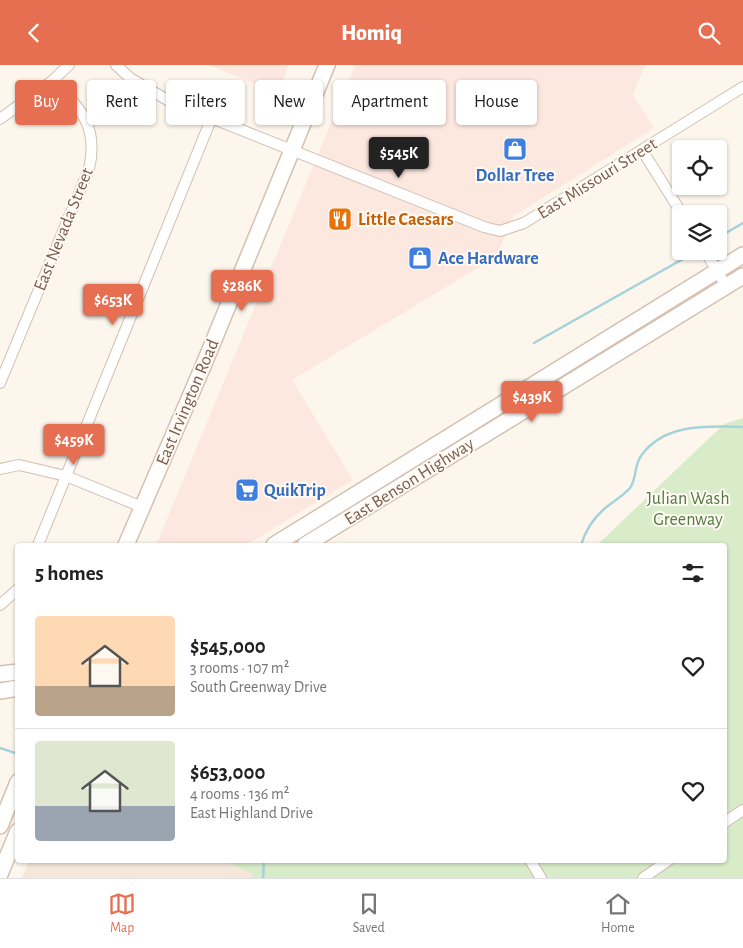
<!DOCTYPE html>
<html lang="en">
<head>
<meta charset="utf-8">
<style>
  :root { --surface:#fff; --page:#f6f6f6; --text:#222; --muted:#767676; --line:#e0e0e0; --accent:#e76f51 }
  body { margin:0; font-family:"Alegreya Sans",sans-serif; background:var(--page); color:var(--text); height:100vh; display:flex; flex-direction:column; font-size:19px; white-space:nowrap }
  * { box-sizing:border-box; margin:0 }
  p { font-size:16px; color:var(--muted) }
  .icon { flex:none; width:28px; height:28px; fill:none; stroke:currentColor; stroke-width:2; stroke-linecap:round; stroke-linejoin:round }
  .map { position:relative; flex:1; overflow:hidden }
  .details { position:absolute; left:15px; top:478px; width:712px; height:320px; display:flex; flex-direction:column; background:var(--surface); border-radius:5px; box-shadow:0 1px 4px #0004 }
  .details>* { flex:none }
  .banner { position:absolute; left:15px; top:15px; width:714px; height:45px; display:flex; gap:10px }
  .tools { position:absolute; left:672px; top:75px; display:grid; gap:10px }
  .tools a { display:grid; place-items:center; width:55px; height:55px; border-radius:5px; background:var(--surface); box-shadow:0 1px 4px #0004; font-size:25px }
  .price { position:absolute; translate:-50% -42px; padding:0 11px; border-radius:5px; background:var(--accent); color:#fff; font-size:16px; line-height:32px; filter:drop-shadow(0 1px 2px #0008) }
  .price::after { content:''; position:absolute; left:50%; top:30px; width:15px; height:11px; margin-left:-8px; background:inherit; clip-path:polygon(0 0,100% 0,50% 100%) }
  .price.selected { background:#222; color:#fff }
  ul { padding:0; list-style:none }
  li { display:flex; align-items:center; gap:15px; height:125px; padding:0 20px }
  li+li { border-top:1px solid var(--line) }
  li span { display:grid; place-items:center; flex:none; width:140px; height:100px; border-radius:5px; color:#555 }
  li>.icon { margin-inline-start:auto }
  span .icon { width:60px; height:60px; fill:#fffc; stroke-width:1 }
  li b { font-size:21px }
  h2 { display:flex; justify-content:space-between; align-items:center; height:60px; padding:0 20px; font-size:21px }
  .chip { padding:0 18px; border-radius:5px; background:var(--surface); box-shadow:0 1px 4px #0004; font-size:18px; line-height:45px }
  .chip.selected { background:var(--accent); color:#fff }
  header { display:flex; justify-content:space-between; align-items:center; height:65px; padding:0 20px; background:var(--accent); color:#fff; font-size:22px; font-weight:800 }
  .menu { display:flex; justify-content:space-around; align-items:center; height:70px; border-top:1px solid var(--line); background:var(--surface); font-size:14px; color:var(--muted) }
  .menu a { display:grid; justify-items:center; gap:2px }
  .menu .selected { color:var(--accent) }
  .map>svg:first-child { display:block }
  .residential { fill:#f5e8da }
  .commercial { fill:#fde8e0 }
  .green { fill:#d8ecc9 }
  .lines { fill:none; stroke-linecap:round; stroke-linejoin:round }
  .stream { stroke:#a5d3da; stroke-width:2.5 }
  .minor-casing { stroke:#d1beb0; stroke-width:12 }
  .secondary-casing { stroke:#d6c0b0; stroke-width:18 }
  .minor { stroke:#fff; stroke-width:10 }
  .secondary { stroke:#fff; stroke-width:15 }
  .labels { text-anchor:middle; stroke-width:4; stroke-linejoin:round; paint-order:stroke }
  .shop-label { font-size:18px; font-weight:bold; fill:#366cbe; stroke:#fffaf3; text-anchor:start }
  .street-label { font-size:18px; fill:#7a5c4d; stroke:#fffaf3 }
  .food-label { font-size:18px; font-weight:bold; fill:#c56008; stroke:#fffaf3; text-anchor:start }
  .park-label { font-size:18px; fill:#537a41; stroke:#fffaf3 }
</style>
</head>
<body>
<header><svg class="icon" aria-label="back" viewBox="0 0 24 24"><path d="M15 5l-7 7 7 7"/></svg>Homiq<svg class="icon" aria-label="search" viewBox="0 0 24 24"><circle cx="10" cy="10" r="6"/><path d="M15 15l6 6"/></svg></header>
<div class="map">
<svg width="743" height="813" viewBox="0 0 743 813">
  <rect width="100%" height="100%" fill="#fdf6ec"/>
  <polygon class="residential" points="29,795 220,795 254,809 250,813 22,813"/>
  <g class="commercial">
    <polygon points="209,0 289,0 278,28"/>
    <polygon points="355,0 645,0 633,30 654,63 514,151 496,192 292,315 353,415 246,480 160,480 157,478"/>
  </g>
  <polygon class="green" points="743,353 743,813 250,813 254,809 220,795 725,795 725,480 597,480 724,359"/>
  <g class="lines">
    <g class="stream">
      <polyline points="719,172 743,158"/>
      <polyline points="534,278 690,190"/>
      <path d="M581,480C585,467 593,454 603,445C612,437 622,432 630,423C637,413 634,400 641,391C664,358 707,361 743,362"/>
      <polyline points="0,683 18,689"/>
      <polyline points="263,813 264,795"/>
    </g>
    <g class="minor-casing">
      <g id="minor">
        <polyline points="116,0 130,13 169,36 484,162 500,166 524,158 743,22"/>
        <polyline points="0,54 52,16 69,0"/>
        <polyline points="642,85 682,149"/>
        <polyline points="705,186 726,221"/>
        <path d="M0,318L89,104C99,61 80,44 54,15"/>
        <polyline points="0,404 19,400 66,411 142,442"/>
        <polyline points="38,480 212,52"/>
        <polyline points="0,540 18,524"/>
        <polyline points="725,757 743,745"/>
        <polyline points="530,795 541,813"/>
        <polyline points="643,813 669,795"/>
      </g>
    </g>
    <g class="secondary-casing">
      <g id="secondary">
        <polyline points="126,480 204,299 327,0"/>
        <polyline points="274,480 743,190"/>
        <polyline points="305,480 743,211"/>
        <polyline points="0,609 18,607"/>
        <polyline points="0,626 18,623"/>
        <polyline points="0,761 18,717"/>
        <polyline points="0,809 18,766"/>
      </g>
    </g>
    <use href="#minor" class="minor"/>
    <use href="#secondary" class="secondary"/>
  </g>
  <defs>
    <g id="shop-square" transform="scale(1.25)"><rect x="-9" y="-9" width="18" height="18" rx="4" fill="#3f7fe0" stroke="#fffaf3"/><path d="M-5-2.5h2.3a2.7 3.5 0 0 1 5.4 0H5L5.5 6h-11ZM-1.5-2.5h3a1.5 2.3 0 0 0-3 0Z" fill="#fff"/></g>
    <g id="restaurant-square" transform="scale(1.25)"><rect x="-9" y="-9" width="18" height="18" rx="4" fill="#e8710a" stroke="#fffaf3"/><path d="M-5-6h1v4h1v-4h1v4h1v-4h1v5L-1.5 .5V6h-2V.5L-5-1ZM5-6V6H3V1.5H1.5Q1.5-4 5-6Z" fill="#fff"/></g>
    <g id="supermarket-square" transform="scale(1.25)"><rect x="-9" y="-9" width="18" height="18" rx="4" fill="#3f7fe0" stroke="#fffaf3"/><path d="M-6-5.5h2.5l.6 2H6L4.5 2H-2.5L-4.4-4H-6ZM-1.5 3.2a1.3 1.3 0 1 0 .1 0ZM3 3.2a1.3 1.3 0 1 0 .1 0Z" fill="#fff"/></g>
  </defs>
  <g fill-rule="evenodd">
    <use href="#shop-square" x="515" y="84"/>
    <use href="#restaurant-square" x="340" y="154"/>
    <use href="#shop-square" x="420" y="193"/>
    <use href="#supermarket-square" x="247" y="425"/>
  </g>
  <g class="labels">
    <g class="shop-label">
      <text x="515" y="116" text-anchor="middle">Dollar Tree</text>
      <text x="438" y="199">Ace Hardware</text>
      <text x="264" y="431">QuikTrip</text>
    </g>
    <g class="street-label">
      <text transform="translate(597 113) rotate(-32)" y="6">East Missouri Street</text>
      <text transform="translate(63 164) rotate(-68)" y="6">East Nevada Street</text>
      <text transform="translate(187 337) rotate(-67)" y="6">East Irvington Road</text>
      <text transform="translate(409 416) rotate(-32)" y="6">East Benson Highway</text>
    </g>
    <g class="food-label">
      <text x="358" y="160">Little Caesars</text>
    </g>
    <g class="park-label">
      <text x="688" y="439">Julian Wash<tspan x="688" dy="21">Greenway</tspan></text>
    </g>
  </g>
</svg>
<div class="tools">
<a><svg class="icon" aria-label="locate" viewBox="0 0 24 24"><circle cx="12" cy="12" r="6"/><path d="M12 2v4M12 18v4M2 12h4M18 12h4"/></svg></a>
<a><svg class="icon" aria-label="layers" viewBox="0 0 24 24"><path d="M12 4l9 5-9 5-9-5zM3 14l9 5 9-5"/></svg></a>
</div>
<b class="price selected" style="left:399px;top:114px">$545K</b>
<b class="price" style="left:242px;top:247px">$286K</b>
<b class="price" style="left:113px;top:261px">$653K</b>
<b class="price" style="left:532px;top:358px">$439K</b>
<b class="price" style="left:74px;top:401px">$459K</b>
<div class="banner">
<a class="chip selected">Buy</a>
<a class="chip">Rent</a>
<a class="chip">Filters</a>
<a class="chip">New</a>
<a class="chip">Apartment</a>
<a class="chip">House</a>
</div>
<section class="details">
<h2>5 homes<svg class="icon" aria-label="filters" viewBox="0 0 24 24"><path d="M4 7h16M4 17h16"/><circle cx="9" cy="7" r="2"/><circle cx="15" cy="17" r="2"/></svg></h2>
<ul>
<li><span style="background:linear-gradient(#ffd9b3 70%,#b9a48a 0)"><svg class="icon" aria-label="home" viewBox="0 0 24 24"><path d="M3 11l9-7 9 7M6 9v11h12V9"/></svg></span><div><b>$545,000</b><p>3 rooms · 107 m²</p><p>South Greenway Drive</p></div><svg class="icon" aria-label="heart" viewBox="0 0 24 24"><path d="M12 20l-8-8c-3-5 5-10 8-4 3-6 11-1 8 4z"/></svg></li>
<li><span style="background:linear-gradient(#dfe7d0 65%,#9aa5b1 0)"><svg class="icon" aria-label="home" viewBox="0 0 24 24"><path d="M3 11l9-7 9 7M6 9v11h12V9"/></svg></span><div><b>$653,000</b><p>4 rooms · 136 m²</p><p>East Highland Drive</p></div><svg class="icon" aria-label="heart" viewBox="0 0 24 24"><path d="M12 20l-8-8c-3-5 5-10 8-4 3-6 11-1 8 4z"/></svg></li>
</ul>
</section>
</div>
<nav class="menu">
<a class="selected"><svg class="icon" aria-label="map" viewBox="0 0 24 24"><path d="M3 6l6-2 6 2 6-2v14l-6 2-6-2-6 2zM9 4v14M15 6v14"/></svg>Map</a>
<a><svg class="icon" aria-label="saved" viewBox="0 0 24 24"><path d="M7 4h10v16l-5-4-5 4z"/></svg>Saved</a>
<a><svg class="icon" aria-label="home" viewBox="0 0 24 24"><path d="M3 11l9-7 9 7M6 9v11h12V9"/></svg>Home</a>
</nav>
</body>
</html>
